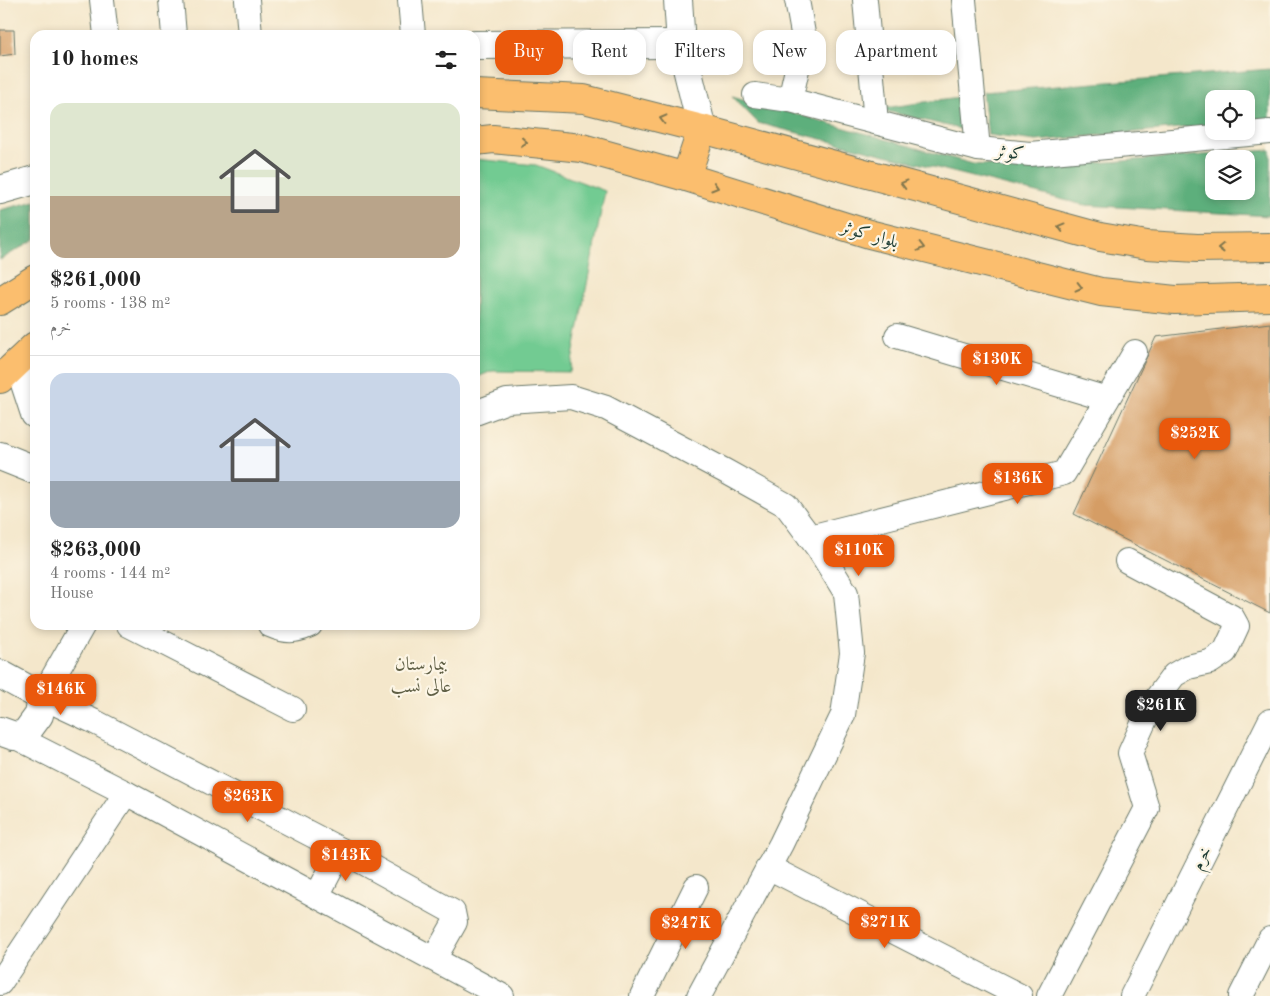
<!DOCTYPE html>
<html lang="en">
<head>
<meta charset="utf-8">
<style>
  :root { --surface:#fff; --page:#f2f2f2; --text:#222; --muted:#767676; --line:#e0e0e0; --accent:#ea580c }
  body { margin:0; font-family:"Old Standard TT",Amiri,serif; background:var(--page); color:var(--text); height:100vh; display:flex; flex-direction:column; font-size:19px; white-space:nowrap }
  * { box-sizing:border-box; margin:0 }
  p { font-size:16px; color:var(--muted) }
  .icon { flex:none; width:28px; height:28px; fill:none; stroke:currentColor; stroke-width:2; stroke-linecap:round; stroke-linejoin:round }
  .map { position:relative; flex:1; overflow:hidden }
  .sheet { position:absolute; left:30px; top:30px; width:450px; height:600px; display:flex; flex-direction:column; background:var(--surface); border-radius:15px; box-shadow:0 2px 8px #0003 }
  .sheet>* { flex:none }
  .banner { position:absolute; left:495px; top:30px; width:475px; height:45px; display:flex; gap:10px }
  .fabs { position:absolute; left:1205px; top:90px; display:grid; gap:10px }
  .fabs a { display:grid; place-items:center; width:50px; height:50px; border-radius:10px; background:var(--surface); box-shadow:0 2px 8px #0003; font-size:25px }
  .price { position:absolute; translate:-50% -42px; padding:0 11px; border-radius:10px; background:var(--accent); color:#fff; font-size:16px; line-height:32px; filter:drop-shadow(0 1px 2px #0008) }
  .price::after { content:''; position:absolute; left:50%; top:30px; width:15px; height:11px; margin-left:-8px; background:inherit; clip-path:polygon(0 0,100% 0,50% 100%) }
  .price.current { background:#222; color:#fff }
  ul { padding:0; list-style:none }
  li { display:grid; align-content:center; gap:10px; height:265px; padding:0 20px }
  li+li { border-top:1px solid var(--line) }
  li span { display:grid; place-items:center; height:155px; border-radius:15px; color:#555 }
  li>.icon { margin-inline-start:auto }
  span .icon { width:90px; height:90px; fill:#fffc; stroke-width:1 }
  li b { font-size:21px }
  h2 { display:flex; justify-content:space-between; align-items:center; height:60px; padding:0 20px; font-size:21px }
  .tag { padding:0 18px; border-radius:15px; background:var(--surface); box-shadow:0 2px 8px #0003; font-size:18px; line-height:45px }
  .tag.current { background:var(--accent); color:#fff }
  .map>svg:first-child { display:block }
  .green { fill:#72cb92; stroke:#488463 }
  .forest { fill:#5daf7c; stroke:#3e7658; fill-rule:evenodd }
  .building { fill:#d59d65 }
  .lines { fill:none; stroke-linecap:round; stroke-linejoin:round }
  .minor-casing { stroke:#6a7869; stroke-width:26 }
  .tertiary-casing { stroke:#6a7869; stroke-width:30 }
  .primary-casing { stroke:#6a7869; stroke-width:30 }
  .minor { stroke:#fff; stroke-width:24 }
  .tertiary { stroke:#fff; stroke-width:28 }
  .primary { stroke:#fbbe6e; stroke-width:28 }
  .oneway { stroke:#82774e }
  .labels { text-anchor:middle; stroke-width:4.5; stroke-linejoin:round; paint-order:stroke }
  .street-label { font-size:18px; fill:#1f3d34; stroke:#fcf5e5 }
  .neighbourhood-label { font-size:19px; fill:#5f5f45; stroke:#fcf5e5 }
</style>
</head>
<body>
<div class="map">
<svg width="1270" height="996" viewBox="0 0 1270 996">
  <rect width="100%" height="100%" fill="#fcf5e5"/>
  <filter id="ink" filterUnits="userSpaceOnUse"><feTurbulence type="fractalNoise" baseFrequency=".02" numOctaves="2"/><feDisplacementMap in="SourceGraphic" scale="10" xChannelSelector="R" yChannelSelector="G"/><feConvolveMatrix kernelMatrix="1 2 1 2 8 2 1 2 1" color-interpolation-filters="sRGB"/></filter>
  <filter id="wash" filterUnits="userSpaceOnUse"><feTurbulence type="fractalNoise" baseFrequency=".0096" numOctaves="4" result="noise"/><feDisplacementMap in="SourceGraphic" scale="20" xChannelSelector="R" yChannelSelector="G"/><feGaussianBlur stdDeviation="1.12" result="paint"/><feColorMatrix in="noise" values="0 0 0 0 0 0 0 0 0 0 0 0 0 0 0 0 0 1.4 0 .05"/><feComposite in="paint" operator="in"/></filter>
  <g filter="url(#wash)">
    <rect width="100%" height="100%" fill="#f4e7cb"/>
    <polygon class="green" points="475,159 536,165 605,191 570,372 492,371 475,378"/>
    <g class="forest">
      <polygon points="1270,69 1270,120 1246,122 1246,99 1214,99 1214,125 1036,141 988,135 983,92"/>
      <path d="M732,96L973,164L1028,168L1270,150V216L1084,205L758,123ZM1214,159H1246V191H1214Z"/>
      <polygon points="959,97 960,129 878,109"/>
      <polygon points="35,201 35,239 0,260 0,210"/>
    </g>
    <g id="blocks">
      <g class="building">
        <polygon points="0,30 14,30 15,54 0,56"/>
        <polygon points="1270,323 1270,613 1074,514 1156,337"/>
      </g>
    </g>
  </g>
  <g filter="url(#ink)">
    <use href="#blocks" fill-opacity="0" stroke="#6a7869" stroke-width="1"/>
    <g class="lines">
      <g class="minor-casing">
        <g id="minor">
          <polyline points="102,0 106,35"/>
          <polyline points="171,0 174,35"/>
          <polyline points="247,0 250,35"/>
          <polyline points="410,0 413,35"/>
          <polyline points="865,0 876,122"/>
          <polyline points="964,0 978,149"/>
          <polyline points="755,95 790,100 978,149 1030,154 1270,132"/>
          <polyline points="790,100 804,39 797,0"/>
          <polyline points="897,336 1107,399"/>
          <polyline points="475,413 507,401 571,397 606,408 725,471 786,505 818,548 846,593 852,653 843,715 781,844 699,996"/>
          <polyline points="810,537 1064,473 1135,352"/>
          <polyline points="83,625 42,697 93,721 341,850 453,912 455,922 434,959"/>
          <polyline points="129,625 293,709"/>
          <path d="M270,625C286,632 295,632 310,625"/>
          <polyline points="14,736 126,793 502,996"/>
          <polyline points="768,867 1020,996"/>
          <polyline points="317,896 341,850"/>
          <polyline points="0,983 126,793"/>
          <polyline points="642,996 696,887"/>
          <polyline points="1049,996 1147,808 1130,753 1151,706 1174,675 1188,667 1210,662 1225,652 1237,626 1232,617 1127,561"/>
          <polyline points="1132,996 1270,721"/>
          <polyline points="1241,996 1270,939"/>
        </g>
      </g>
      <g class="tertiary-casing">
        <g id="tertiary">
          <polyline points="678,0 681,44 702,129"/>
          <polyline points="475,45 681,44"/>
          <polyline points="0,190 35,180"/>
          <polyline points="18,362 35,414"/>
          <polyline points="0,456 35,470"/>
          <polyline points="0,674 42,697 39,715 25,734 14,736 0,731"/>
        </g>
      </g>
      <g class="primary-casing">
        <g id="primary">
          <polyline points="475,94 584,99 702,129 1100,237 1147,245 1197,248 1270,247"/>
          <polyline points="475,141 493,139 582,148 686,177 869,234 1101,292 1175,300 1270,297"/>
          <polyline points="686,177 702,129"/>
          <polyline points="0,301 35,279"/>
          <polyline points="0,379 35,346"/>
        </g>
      </g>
      <use href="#minor" class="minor"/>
      <use href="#tertiary" class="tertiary"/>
      <use href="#primary" class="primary"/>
    </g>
    <defs><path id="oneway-chevron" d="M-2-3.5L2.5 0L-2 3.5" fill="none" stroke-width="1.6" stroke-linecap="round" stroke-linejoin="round" transform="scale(1.25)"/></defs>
    <g class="oneway">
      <use href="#oneway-chevron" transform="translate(663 119) rotate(-166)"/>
      <use href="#oneway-chevron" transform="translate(524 142) rotate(5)"/>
      <use href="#oneway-chevron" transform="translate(904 184) rotate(-165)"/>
      <use href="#oneway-chevron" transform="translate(715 187) rotate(17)"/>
      <use href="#oneway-chevron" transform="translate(1061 227) rotate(-165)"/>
      <use href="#oneway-chevron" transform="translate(921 247) rotate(14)"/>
      <use href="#oneway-chevron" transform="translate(1221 248) rotate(179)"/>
      <use href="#oneway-chevron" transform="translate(1079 287) rotate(14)"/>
    </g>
  </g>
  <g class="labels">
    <g class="street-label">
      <text transform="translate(1010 152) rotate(5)" y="6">کوثر</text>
      <text transform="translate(870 234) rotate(16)" y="6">بلوار کوثر</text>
      <text transform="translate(1201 858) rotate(-63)" y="6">خرم</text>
    </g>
    <g class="neighbourhood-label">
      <text x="421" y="670">بیمارستان<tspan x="421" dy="22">عالی نسب</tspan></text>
    </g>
  </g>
</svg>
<div class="fabs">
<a><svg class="icon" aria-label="locate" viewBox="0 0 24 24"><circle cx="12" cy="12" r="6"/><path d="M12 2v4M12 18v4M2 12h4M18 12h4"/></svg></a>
<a><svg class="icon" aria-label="layers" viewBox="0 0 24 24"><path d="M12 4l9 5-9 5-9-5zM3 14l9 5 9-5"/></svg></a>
</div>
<b class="price" style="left:997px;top:386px">$130K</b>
<b class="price" style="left:1195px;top:460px">$252K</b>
<b class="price" style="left:1018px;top:505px">$136K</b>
<b class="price" style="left:859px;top:577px">$110K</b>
<b class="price" style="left:61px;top:716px">$146K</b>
<b class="price current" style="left:1161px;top:732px">$261K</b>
<b class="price" style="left:248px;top:823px">$263K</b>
<b class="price" style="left:346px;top:882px">$143K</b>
<b class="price" style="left:885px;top:949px">$271K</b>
<b class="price" style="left:686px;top:950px">$247K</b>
<div class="banner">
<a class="tag current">Buy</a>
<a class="tag">Rent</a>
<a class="tag">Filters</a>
<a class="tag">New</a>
<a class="tag">Apartment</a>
</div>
<section class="sheet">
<h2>10 homes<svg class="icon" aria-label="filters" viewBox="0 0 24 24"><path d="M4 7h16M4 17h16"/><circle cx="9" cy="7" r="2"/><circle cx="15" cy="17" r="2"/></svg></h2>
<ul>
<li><span style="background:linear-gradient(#dfe7d0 60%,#b9a48a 0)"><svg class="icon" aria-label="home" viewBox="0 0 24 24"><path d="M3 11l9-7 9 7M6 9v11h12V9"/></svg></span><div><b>$261,000</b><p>5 rooms · 138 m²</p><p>خرم</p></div></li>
<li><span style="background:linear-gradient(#c9d6e8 70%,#9aa5b1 0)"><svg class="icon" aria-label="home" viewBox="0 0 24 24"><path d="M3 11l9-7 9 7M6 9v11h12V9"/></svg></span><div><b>$263,000</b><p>4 rooms · 144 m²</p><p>House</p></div></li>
</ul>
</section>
</div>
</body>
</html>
